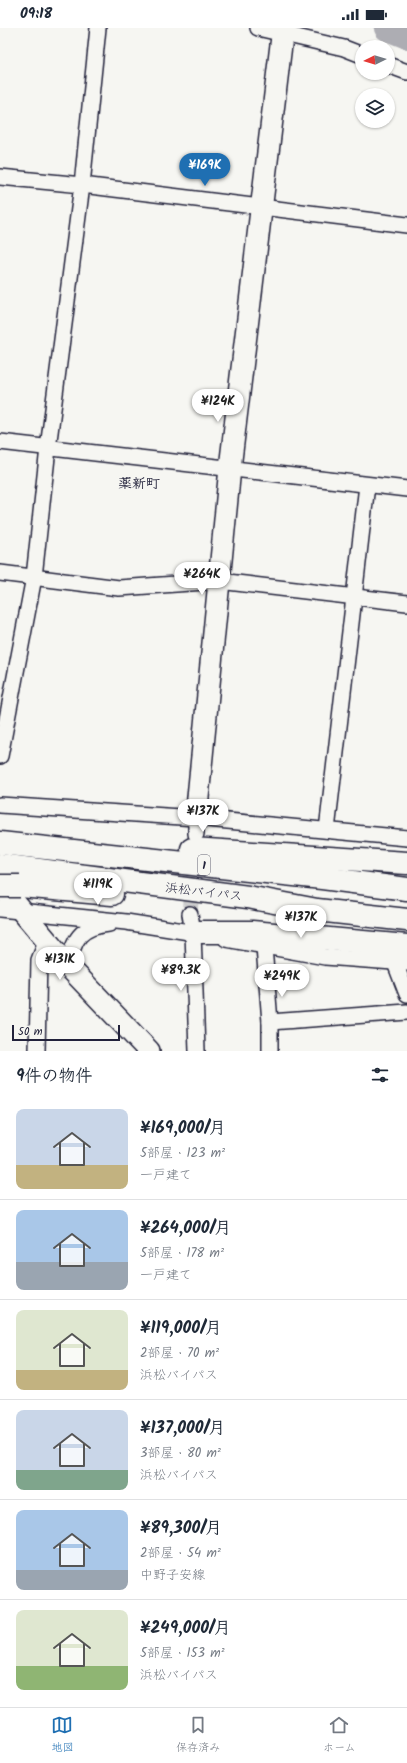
<!DOCTYPE html>
<html lang="ja">
<head>
<meta charset="utf-8">
<style>
  :root { --surface:#fff; --page:#f6f6f7; --text:#1f2937; --muted:#747a83; --line:#e0e1e3; --accent:#1f6fb2 }
  body { margin:0; font-family:Kalam,"Klee One",sans-serif; background:var(--page); color:var(--text); height:100vh; display:flex; flex-direction:column; font-size:15px; white-space:nowrap }
  * { box-sizing:border-box; margin:0 }
  p { font-size:13px; color:var(--muted) }
  .icon { flex:none; width:22px; height:22px; fill:none; stroke:currentColor; stroke-width:2; stroke-linecap:round; stroke-linejoin:round }
  .map { position:relative; height:1023px; overflow:hidden }
  .sheet { display:flex; flex-direction:column; background:var(--surface); flex:1 }
  .sheet>* { flex:none }
  .needle { width:26px; rotate:265deg }
  .fabs { position:absolute; left:355px; top:12px; display:grid; gap:8px }
  .fabs a { display:grid; place-items:center; width:40px; height:40px; border-radius:50%; background:var(--surface); box-shadow:0 1px 3px #0004; font-size:20px }
  .scale { position:absolute; left:12px; bottom:10px; width:108px; box-sizing:border-box; padding-left:4px; border:2px solid #22223b; border-top:0; font-size:11px; line-height:14px; white-space:nowrap; color:#22223b; -webkit-text-stroke:3px #f6f6f2; paint-order:stroke }
  .price { position:absolute; translate:-50% -34px; padding:0 9px; border-radius:14px; background:#fff; color:#222; font-size:13px; line-height:26px; filter:drop-shadow(0 1px 2px #0008) }
  .price::after { content:''; position:absolute; left:50%; top:24px; width:12px; height:9px; margin-left:-6px; background:inherit; clip-path:polygon(0 0,100% 0,50% 100%) }
  .price.on { background:var(--accent); color:#fff }
  ul { padding:0; list-style:none }
  li { display:flex; align-items:center; gap:12px; height:100px; padding:0 16px }
  li+li { border-top:1px solid var(--line) }
  li span { display:grid; place-items:center; flex:none; width:112px; height:80px; border-radius:8px; color:#555 }
  li>.icon { margin-inline-start:auto }
  span .icon { width:48px; height:48px; fill:#fffc; stroke-width:1 }
  li b { font-size:17px }
  h2 { display:flex; justify-content:space-between; align-items:center; height:48px; padding:0 16px; font-size:17px }
  .status { display:flex; justify-content:space-between; align-items:center; height:28px; padding:0 20px; background:var(--surface); direction:ltr }
  .status svg { height:11px; fill:currentColor }
  .dock { display:flex; justify-content:space-around; align-items:center; height:56px; border-top:1px solid var(--line); background:var(--surface); font-size:11px; color:var(--muted) }
  .dock a { display:grid; justify-items:center; gap:2px }
  .dock .on { color:var(--accent) }
  .map>svg:first-child { display:block }
  .lines { fill:none; stroke-linecap:round; stroke-linejoin:round }
  .river { stroke:#adadb3; stroke-width:26 }
  .street-tunnel { stroke:#cccccd; stroke-width:15; stroke-dasharray:15 8; stroke-linecap:butt }
  .street-casing { stroke:#22223b; stroke-width:18 }
  .secondary-casing { stroke:#22223b; stroke-width:24 }
  .highway-casing { stroke:#22223b; stroke-width:25 }
  .street { stroke:#f6f6f2; stroke-width:15 }
  .secondary { stroke:#f6f6f2; stroke-width:21 }
  .highway { stroke:#f6f6f2; stroke-width:22 }
  .highway-bridge-casing { stroke:#22223b; stroke-width:25; stroke-linecap:butt }
  .highway-bridge { stroke:#f6f6f2; stroke-width:22 }
  .labels { text-anchor:middle; stroke-width:3.5; stroke-linejoin:round; paint-order:stroke }
  .shield { fill:#f6f6f2; stroke:#626272; stroke-width:1 }
  .shield-label { font-size:12px; font-weight:bold; fill:#22223b }
  .street-label { font-size:13px; fill:#22223b; stroke:#f6f6f2 }
  .neighbourhood-label { font-size:14px; font-weight:bold; fill:#22223b; stroke:#f6f6f2 }
</style>
</head>
<body>
<div class="status"><b>09:18</b><svg viewBox="0 0 49 12"><path d="M0 12V9h3v3zM5 12V6h3v6zM10 12V3h3v9zM15 12V0h3v12zM26 1h20v11H26zM47 4h2v5h-2z"/></svg></div>
<div class="map">
<svg width="407" height="1023" viewBox="0 0 407 1023">
  <rect width="100%" height="100%" fill="#f6f6f2"/>
  <filter id="ink" filterUnits="userSpaceOnUse"><feTurbulence type="fractalNoise" baseFrequency=".025" numOctaves="2"/><feDisplacementMap in="SourceGraphic" scale="8" xChannelSelector="R" yChannelSelector="G"/><feConvolveMatrix kernelMatrix="1 2 1 2 8 2 1 2 1" color-interpolation-filters="sRGB"/></filter>
  <g filter="url(#ink)">
    <g class="lines">
      <polyline class="river" points="387,0 407,8"/>
      <polyline class="street-tunnel" points="190,886 195,827"/>
      <g class="street-casing">
        <g id="street">
          <polyline points="258,0 344,20 362,27"/>
          <polyline points="388,37 407,44"/>
          <polyline points="0,149 82,157 407,197"/>
          <polyline points="0,414 407,461"/>
          <polyline points="0,545 119,560 219,553 407,575"/>
          <polyline points="0,728 34,549 48,420 82,157 98,0"/>
          <polyline points="0,777 196,790 407,810"/>
          <polyline points="196,790 196,806"/>
          <polyline points="327,802 367,457"/>
          <polyline points="0,881 126,894 202,906"/>
          <polyline points="190,886 193,904 197,1023"/>
          <polyline points="226,911 325,929 407,935"/>
          <polyline points="264,919 270,994 270,1023"/>
          <polyline points="395,935 407,966"/>
          <path d="M68,938C74,911 79,899 109,896"/>
          <polyline points="270,994 407,984"/>
          <polyline points="37,1023 39,932 47,912"/>
        </g>
      </g>
      <g class="secondary-casing">
        <g id="secondary">
          <polyline points="196,790 230,440 283,0"/>
          <polyline points="0,857 68,938 149,1023"/>
        </g>
      </g>
      <g class="highway-casing">
        <g id="highway">
          <polyline points="0,815 322,850 407,861"/>
          <polyline points="192,821 407,835"/>
          <polyline points="0,837 248,869 317,882 407,892"/>
          <polyline points="20,858 112,866"/>
          <polyline points="193,904 252,904 407,918"/>
        </g>
      </g>
      <use href="#street" class="street"/>
      <use href="#secondary" class="secondary"/>
      <use href="#highway" class="highway"/>
      <g class="highway-bridge-casing">
        <polyline id="highway-bridge" points="0,858 20,858"/>
      </g>
      <use href="#highway-bridge" class="highway-bridge"/>
    </g>
  </g>
  <g class="labels">
    <rect class="shield" x="198" y="827" width="12" height="20" rx="3"/>
    <g class="shield-label">
      <text x="204" y="841">1</text>
    </g>
    <g class="street-label">
      <text transform="translate(204 863) rotate(7)" y="5">浜松バイパス</text>
    </g>
    <g class="neighbourhood-label">
      <text x="139" y="460">薬新町</text>
    </g>
  </g>
</svg>
<div class="fabs">
<a><svg class="needle" viewBox="-14 -14 28 28"><path d="M0-13l5 13h-10z" fill="#e53935"/><path d="M0 13l5-13h-10z" fill="#747a83"/></svg></a>
<a><svg class="icon" aria-label="layers" viewBox="0 0 24 24"><path d="M12 4l9 5-9 5-9-5zM3 14l9 5 9-5"/></svg></a>
</div>
<div class="scale">50 m</div>
<b class="price on" style="left:205px;top:159px">¥169K</b>
<b class="price" style="left:218px;top:395px">¥124K</b>
<b class="price" style="left:202px;top:568px">¥264K</b>
<b class="price" style="left:203px;top:805px">¥137K</b>
<b class="price" style="left:98px;top:878px">¥119K</b>
<b class="price" style="left:301px;top:911px">¥137K</b>
<b class="price" style="left:60px;top:953px">¥131K</b>
<b class="price" style="left:181px;top:964px">¥89.3K</b>
<b class="price" style="left:282px;top:970px">¥249K</b>
</div>
<section class="sheet">
<h2>9件の物件<svg class="icon" aria-label="filters" viewBox="0 0 24 24"><path d="M4 7h16M4 17h16"/><circle cx="9" cy="7" r="2"/><circle cx="15" cy="17" r="2"/></svg></h2>
<ul>
<li><span style="background:linear-gradient(#c9d6e8 70%,#c2b280 0)"><svg class="icon" aria-label="home" viewBox="0 0 24 24"><path d="M3 11l9-7 9 7M6 9v11h12V9"/></svg></span><div><b>¥169,000/月</b><p>5部屋 · 123 m²</p><p>一戸建て</p></div></li>
<li><span style="background:linear-gradient(#a9c7e8 65%,#9aa5b1 0)"><svg class="icon" aria-label="home" viewBox="0 0 24 24"><path d="M3 11l9-7 9 7M6 9v11h12V9"/></svg></span><div><b>¥264,000/月</b><p>5部屋 · 178 m²</p><p>一戸建て</p></div></li>
<li><span style="background:linear-gradient(#dfe7d0 75%,#c2b280 0)"><svg class="icon" aria-label="home" viewBox="0 0 24 24"><path d="M3 11l9-7 9 7M6 9v11h12V9"/></svg></span><div><b>¥119,000/月</b><p>2部屋 · 70 m²</p><p>浜松バイパス</p></div></li>
<li><span style="background:linear-gradient(#c9d6e8 75%,#7fa58c 0)"><svg class="icon" aria-label="home" viewBox="0 0 24 24"><path d="M3 11l9-7 9 7M6 9v11h12V9"/></svg></span><div><b>¥137,000/月</b><p>3部屋 · 80 m²</p><p>浜松バイパス</p></div></li>
<li><span style="background:linear-gradient(#a9c7e8 75%,#9aa5b1 0)"><svg class="icon" aria-label="home" viewBox="0 0 24 24"><path d="M3 11l9-7 9 7M6 9v11h12V9"/></svg></span><div><b>¥89,300/月</b><p>2部屋 · 54 m²</p><p>中野子安線</p></div></li>
<li><span style="background:linear-gradient(#dfe7d0 70%,#8fb573 0)"><svg class="icon" aria-label="home" viewBox="0 0 24 24"><path d="M3 11l9-7 9 7M6 9v11h12V9"/></svg></span><div><b>¥249,000/月</b><p>5部屋 · 153 m²</p><p>浜松バイパス</p></div></li>
</ul>
</section>
<nav class="dock">
<a class="on"><svg class="icon" aria-label="map" viewBox="0 0 24 24"><path d="M3 6l6-2 6 2 6-2v14l-6 2-6-2-6 2zM9 4v14M15 6v14"/></svg>地図</a>
<a><svg class="icon" aria-label="saved" viewBox="0 0 24 24"><path d="M7 4h10v16l-5-4-5 4z"/></svg>保存済み</a>
<a><svg class="icon" aria-label="home" viewBox="0 0 24 24"><path d="M3 11l9-7 9 7M6 9v11h12V9"/></svg>ホーム</a>
</nav>
</body>
</html>
